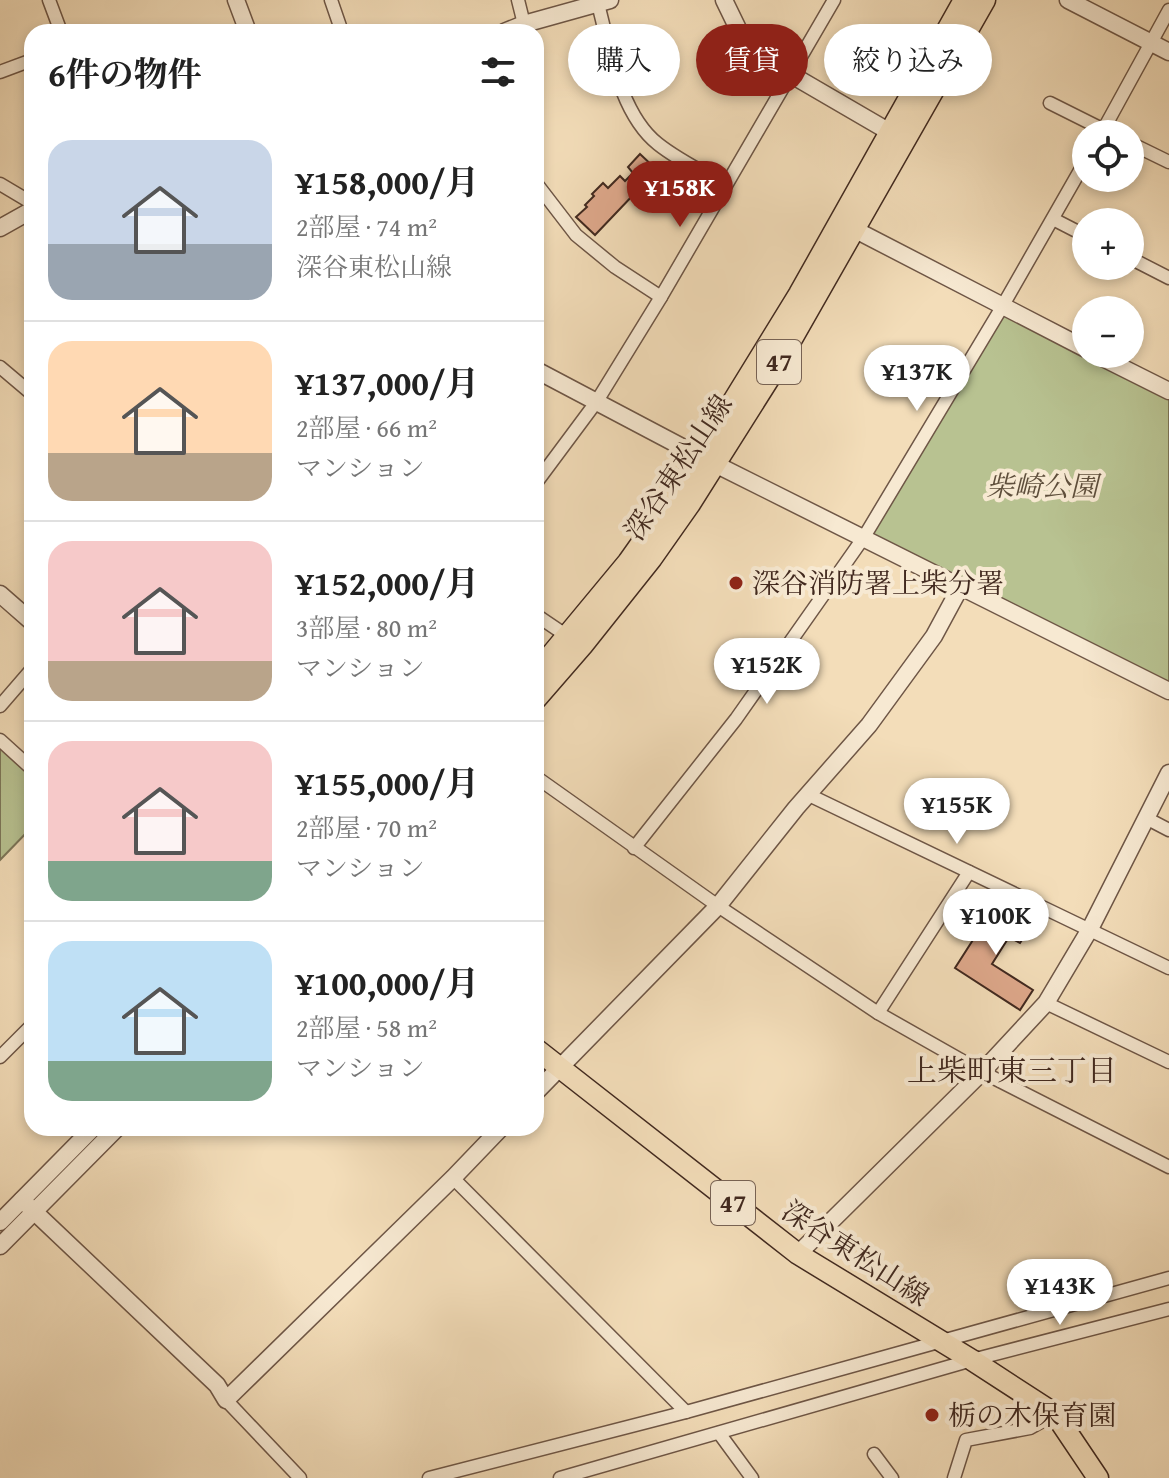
<!DOCTYPE html>
<html lang="ja">
<head>
<meta charset="utf-8">
<style>
  :root { --surface:#fff; --page:#f6f6f6; --text:#222; --muted:#767676; --line:#e0e0e0; --accent:#8f2418 }
  body { margin:0; font-family:"Gentium Book Plus","Noto Serif JP",serif; background:var(--page); color:var(--text); height:100vh; display:flex; flex-direction:column; font-size:30px; white-space:nowrap }
  * { box-sizing:border-box; margin:0 }
  p { font-size:26px; color:var(--muted) }
  .icon { flex:none; width:44px; height:44px; fill:none; stroke:currentColor; stroke-width:2; stroke-linecap:round; stroke-linejoin:round }
  .map { position:relative; flex:1; overflow:hidden }
  .details { position:absolute; left:24px; top:24px; width:520px; height:1112px; display:flex; flex-direction:column; background:var(--surface); border-radius:24px; box-shadow:0 4px 12px #0003 }
  .details>* { flex:none }
  .hud { position:absolute; left:568px; top:24px; width:480px; height:72px; display:flex; gap:16px }
  .tools { position:absolute; left:1072px; top:120px; display:grid; gap:16px }
  .tools a { display:grid; place-items:center; width:72px; height:72px; border-radius:50%; background:var(--surface); box-shadow:0 4px 12px #0003; font-size:40px }
  .price { position:absolute; translate:-50% -68px; padding:0 18px; border-radius:28px; background:#fff; color:#222; font-size:26px; line-height:52px; filter:drop-shadow(0 2px 4px #0008) }
  .price::after { content:''; position:absolute; left:50%; top:48px; width:24px; height:18px; margin-left:-12px; background:inherit; clip-path:polygon(0 0,100% 0,50% 100%) }
  .price.on { background:var(--accent); color:#fff }
  ul { padding:0; list-style:none }
  li { display:flex; align-items:center; gap:24px; height:200px; padding:0 24px }
  li+li { border-top:2px solid var(--line) }
  li span { display:grid; place-items:center; flex:none; width:224px; height:160px; border-radius:24px; color:#555 }
  li>.icon { margin-inline-start:auto }
  span .icon { width:96px; height:96px; fill:#fffc; stroke-width:1 }
  li b { font-size:34px }
  h2 { display:flex; justify-content:space-between; align-items:center; height:96px; padding:0 24px; font-size:34px }
  .tag { padding:0 28px; border-radius:36px; background:var(--surface); box-shadow:0 4px 12px #0003; font-size:28px; line-height:72px }
  .tag.on { background:var(--accent); color:#fff }
  .map>svg:first-child { display:block }
  .green { fill:#b8c291; stroke:#7c7658; stroke-width:2 }
  .building { fill:#dea88b; stroke:#41291f; stroke-width:2 }
  .lines { fill:none; stroke-linecap:round; stroke-linejoin:round }
  .minor-casing { stroke:#6e5646; stroke-width:15 }
  .tertiary-casing { stroke:#6e5646; stroke-width:19 }
  .primary-casing { stroke:#41291f; stroke-width:23 }
  .minor { stroke:#f7e9d2; stroke-width:12 }
  .tertiary { stroke:#f7e9d2; stroke-width:16 }
  .primary { stroke:#f3ddb9; stroke-width:20 }
  .poi-dot { fill:#8f2418; stroke:#f7e9d2; stroke-width:3 }
  .labels { text-anchor:middle; stroke-width:8; stroke-linejoin:round; paint-order:stroke }
  .shield { fill:#f7e9d2; stroke:#786355; stroke-width:2 }
  .shield-label { font-size:26px; font-weight:bold; fill:#41291f }
  .street-label { font-size:28px; fill:#41291f; stroke:#f7e9d2 }
  .park-label { font-size:28px; font-style:italic; fill:#5f4f3c; stroke:#f7e9d2 }
  .poi-label { font-size:28px; fill:#41291f; stroke:#f7e9d2; text-anchor:start }
  .neighbourhood-label { font-size:30px; fill:#41291f; stroke:#f7e9d2 }
</style>
</head>
<body>
<div class="map">
<svg width="1169" height="1478" viewBox="0 0 1169 1478">
  <rect width="100%" height="100%" fill="#f3ddb9"/>
  <filter id="stains"><feTurbulence type="fractalNoise" baseFrequency=".0025" numOctaves="4"/><feColorMatrix values="0 0 0 0 .2 0 0 0 0 .09 0 0 0 0 .02 0 0 0 .5 -.17"/></filter>
  <radialGradient id="worn" r=".72"><stop offset=".6" stop-color="#630" stop-opacity="0"/><stop offset="1" stop-color="#630" stop-opacity=".3"/></radialGradient>
  <g class="green">
    <polygon points="1002,307 1169,391 1169,690 864,537"/>
    <polygon points="0,744 32,772 32,827 0,860"/>
  </g>
  <g class="building">
    <polygon points="640,154 657,170 595,235 576,217 587,207 585,205 594,196 592,194 603,183 608,188 620,176 625,181 633,173 628,167"/>
    <polygon points="996,904 1031,926 1020,943 1009,937 992,964 1033,990 1020,1010 955,968"/>
  </g>
  <g class="lines">
    <g class="minor-casing">
      <g id="minor">
        <polyline points="49,0 61,32"/>
        <polyline points="331,0 342,32"/>
        <polyline points="518,0 524,24"/>
        <path d="M598,4C610,49 620,114 658,144C678,160 703,172 726,185"/>
        <polyline points="0,72 32,60"/>
        <polyline points="1050,103 1112,134"/>
        <polyline points="1101,134 1169,10"/>
        <polyline points="1130,143 1169,162"/>
        <polyline points="536,183 576,235 615,267 661,297"/>
        <polyline points="0,184 32,203"/>
        <polyline points="1053,219 1086,236"/>
        <polyline points="1130,258 1169,278"/>
        <polyline points="0,367 32,394"/>
        <polyline points="536,483 597,401 661,297 834,0"/>
        <polyline points="536,615 570,638"/>
        <polyline points="0,706 32,669"/>
        <polyline points="0,740 32,769"/>
        <polyline points="536,777 718,906 878,1013 982,1072 1169,1167"/>
        <polyline points="809,795 1169,968"/>
        <polyline points="1146,818 1169,830"/>
        <polyline points="634,848 736,719 864,537 1002,307 1086,160"/>
        <polyline points="1046,1003 1169,1062"/>
        <polyline points="878,1013 969,872"/>
        <polyline points="0,1057 32,1025"/>
        <polyline points="453,1178 686,1412"/>
        <polyline points="226,1400 300,1478"/>
        <polyline points="719,1433 752,1478"/>
        <polyline points="874,1454 892,1478"/>
        <polyline points="429,1478 686,1412 1169,1278"/>
        <polyline points="560,1478 972,1360 1169,1309"/>
        <polyline points="954,1478 966,1440 1030,1428 1055,1414"/>
      </g>
    </g>
    <g class="tertiary-casing">
      <g id="tertiary">
        <polyline points="236,0 248,32"/>
        <polyline points="724,0 740,33 756,50 790,74 900,138"/>
        <polyline points="1068,0 1169,52"/>
        <polyline points="504,32 524,24 610,0"/>
        <polyline points="844,224 1086,349"/>
        <polyline points="0,228 32,210"/>
        <polyline points="1095,354 1169,391"/>
        <polyline points="536,370 699,456 1169,691"/>
        <polyline points="0,594 32,622"/>
        <polyline points="536,1092 718,906 796,808 869,725 934,636 961,586"/>
        <polyline points="22,1200 217,1385 226,1400 453,1178 501,1128"/>
        <polyline points="0,1222 93,1128"/>
        <polyline points="0,1246 117,1128"/>
        <polyline points="798,1254 982,1072 1046,1003 1090,929 1169,773"/>
      </g>
    </g>
    <g class="primary-casing">
      <g id="primary">
        <polyline points="536,673 628,562 676,494 799,294 964,0"/>
        <polyline points="536,699 582,646 652,558 690,504 772,374 985,0"/>
        <polyline points="536,1049 798,1254 972,1360 1055,1414 1098,1478"/>
      </g>
    </g>
    <use href="#minor" class="minor"/>
    <use href="#tertiary" class="tertiary"/>
    <use href="#primary" class="primary"/>
  </g>
  <g class="poi-dot">
    <circle cx="736" cy="583" r="8"/>
    <circle cx="932" cy="1415" r="8"/>
  </g>
  <g class="labels">
    <g class="shield">
      <rect x="757" y="340" width="44" height="44" rx="6"/>
      <rect x="711" y="1181" width="44" height="44" rx="6"/>
    </g>
    <g class="shield-label">
      <text x="779" y="371">47</text>
      <text x="733" y="1212">47</text>
    </g>
    <g class="street-label">
      <text transform="translate(678 467) rotate(-56)" y="10">深谷東松山線</text>
      <text transform="translate(856 1253) rotate(33)" y="10">深谷東松山線</text>
    </g>
    <g class="park-label">
      <text x="1042" y="496">柴崎公園</text>
    </g>
    <g class="poi-label">
      <text x="752" y="593">深谷消防署上柴分署</text>
      <text x="948" y="1425">栃の木保育園</text>
    </g>
    <g class="neighbourhood-label">
      <text x="1012" y="1081">上柴町東三丁目</text>
    </g>
  </g>
  <rect width="100%" height="100%" filter="url(#stains)"/>
  <rect width="100%" height="100%" fill="url(#worn)"/>
</svg>
<div class="tools">
<a><svg class="icon" aria-label="locate" viewBox="0 0 24 24"><circle cx="12" cy="12" r="6"/><path d="M12 2v4M12 18v4M2 12h4M18 12h4"/></svg></a>
<a>+</a>
<a>−</a>
</div>
<b class="price on" style="left:680px;top:229px">¥158K</b>
<b class="price" style="left:917px;top:413px">¥137K</b>
<b class="price" style="left:767px;top:706px">¥152K</b>
<b class="price" style="left:957px;top:846px">¥155K</b>
<b class="price" style="left:996px;top:957px">¥100K</b>
<b class="price" style="left:1060px;top:1327px">¥143K</b>
<div class="hud">
<a class="tag">購入</a>
<a class="tag on">賃貸</a>
<a class="tag">絞り込み</a>
</div>
<section class="details">
<h2>6件の物件<svg class="icon" aria-label="filters" viewBox="0 0 24 24"><path d="M4 7h16M4 17h16"/><circle cx="9" cy="7" r="2"/><circle cx="15" cy="17" r="2"/></svg></h2>
<ul>
<li><span style="background:linear-gradient(#c9d6e8 65%,#9aa5b1 0)"><svg class="icon" aria-label="home" viewBox="0 0 24 24"><path d="M3 11l9-7 9 7M6 9v11h12V9"/></svg></span><div><b>¥158,000/月</b><p>2部屋 · 74 m²</p><p>深谷東松山線</p></div></li>
<li><span style="background:linear-gradient(#ffd9b3 70%,#b9a48a 0)"><svg class="icon" aria-label="home" viewBox="0 0 24 24"><path d="M3 11l9-7 9 7M6 9v11h12V9"/></svg></span><div><b>¥137,000/月</b><p>2部屋 · 66 m²</p><p>マンション</p></div></li>
<li><span style="background:linear-gradient(#f6c9c9 75%,#b9a48a 0)"><svg class="icon" aria-label="home" viewBox="0 0 24 24"><path d="M3 11l9-7 9 7M6 9v11h12V9"/></svg></span><div><b>¥152,000/月</b><p>3部屋 · 80 m²</p><p>マンション</p></div></li>
<li><span style="background:linear-gradient(#f6c9c9 75%,#7fa58c 0)"><svg class="icon" aria-label="home" viewBox="0 0 24 24"><path d="M3 11l9-7 9 7M6 9v11h12V9"/></svg></span><div><b>¥155,000/月</b><p>2部屋 · 70 m²</p><p>マンション</p></div></li>
<li><span style="background:linear-gradient(#bfe0f5 75%,#7fa58c 0)"><svg class="icon" aria-label="home" viewBox="0 0 24 24"><path d="M3 11l9-7 9 7M6 9v11h12V9"/></svg></span><div><b>¥100,000/月</b><p>2部屋 · 58 m²</p><p>マンション</p></div></li>
</ul>
</section>
</div>
</body>
</html>
